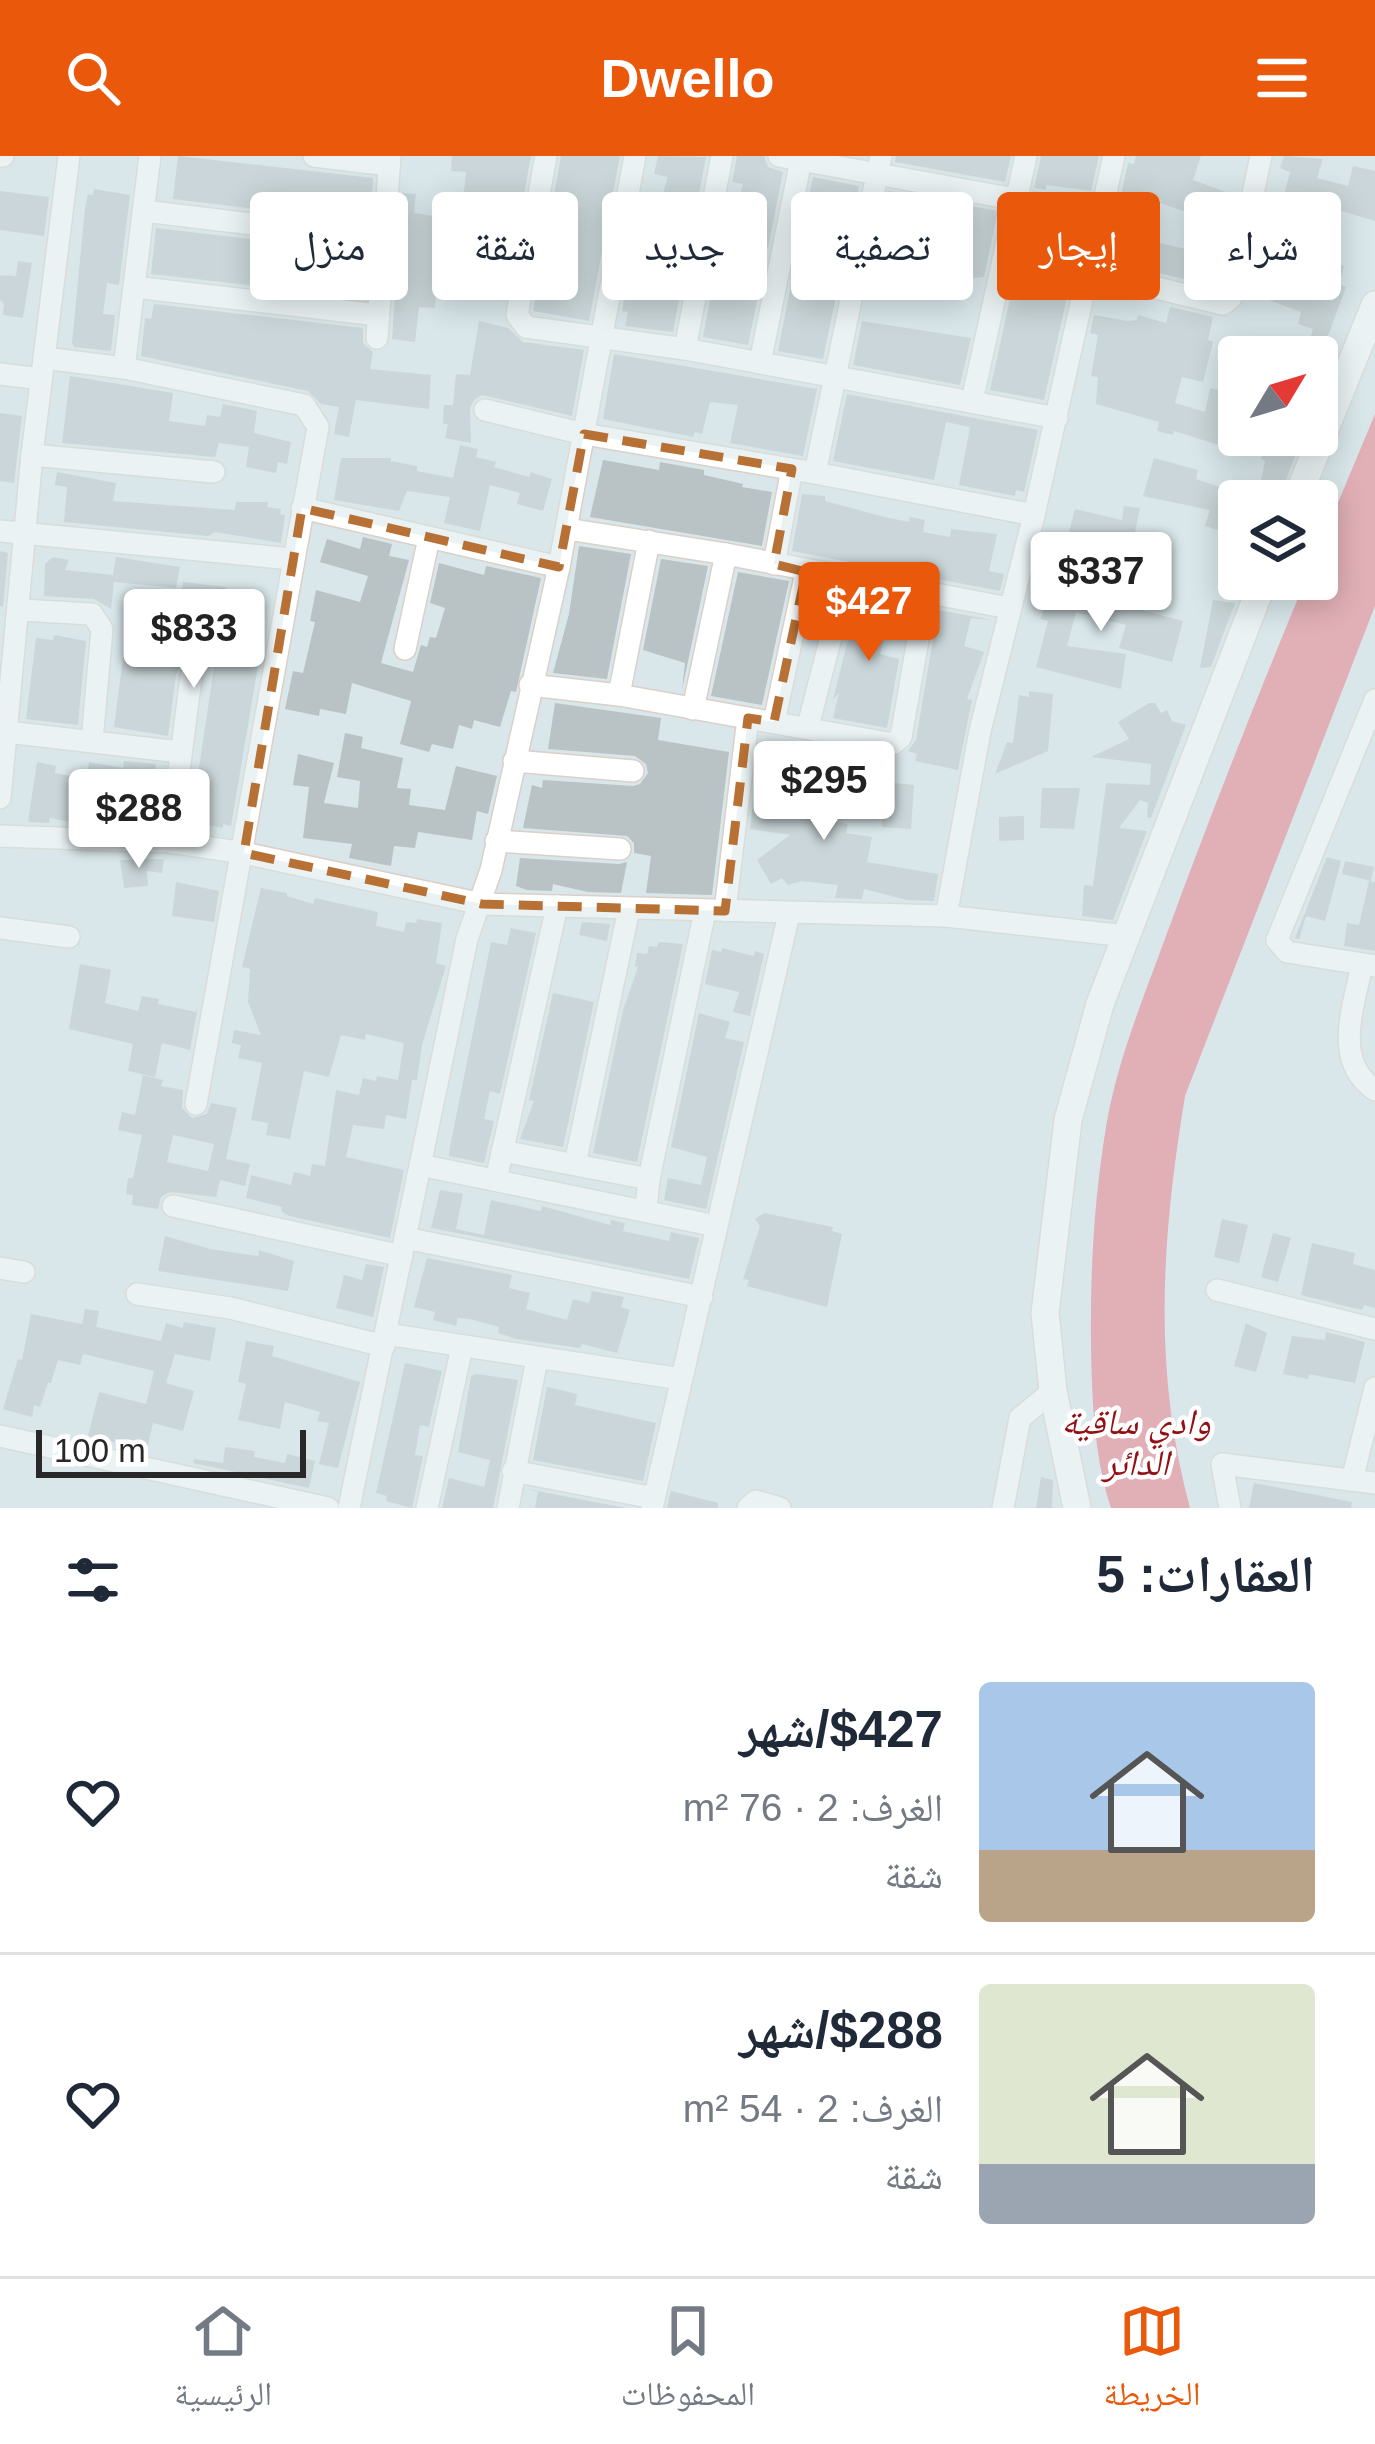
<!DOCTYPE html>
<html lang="ar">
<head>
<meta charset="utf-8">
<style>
  :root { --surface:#fff; --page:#f6f6f7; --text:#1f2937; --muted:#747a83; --line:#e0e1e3; --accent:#ea580c }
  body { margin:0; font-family:Helvetica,"Noto Naskh Arabic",sans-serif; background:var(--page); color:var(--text); direction:rtl; height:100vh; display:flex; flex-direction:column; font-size:45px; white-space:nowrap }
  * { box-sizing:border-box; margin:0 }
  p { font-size:39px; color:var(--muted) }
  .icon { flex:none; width:66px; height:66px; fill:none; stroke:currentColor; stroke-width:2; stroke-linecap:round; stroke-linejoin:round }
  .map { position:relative; height:1352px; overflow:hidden; direction:ltr }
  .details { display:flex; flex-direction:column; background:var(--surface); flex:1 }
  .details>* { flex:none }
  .banner { position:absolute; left:36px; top:36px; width:1305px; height:108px; direction:rtl; display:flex; gap:24px }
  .needle { width:78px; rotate:52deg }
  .controls { position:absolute; left:1218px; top:180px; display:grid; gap:24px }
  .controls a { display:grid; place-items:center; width:120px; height:120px; border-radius:12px; background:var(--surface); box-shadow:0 6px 30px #0003; font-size:60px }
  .scale { position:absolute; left:36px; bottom:30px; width:270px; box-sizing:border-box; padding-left:12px; border:6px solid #282828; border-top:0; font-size:33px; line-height:42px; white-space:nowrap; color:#282828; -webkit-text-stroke:9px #fff; paint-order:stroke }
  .price { position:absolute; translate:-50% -102px; padding:0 27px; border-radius:12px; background:#fff; color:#222; font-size:39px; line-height:78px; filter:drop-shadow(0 3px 6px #0008) }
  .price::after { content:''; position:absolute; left:50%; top:72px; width:36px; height:27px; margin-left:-18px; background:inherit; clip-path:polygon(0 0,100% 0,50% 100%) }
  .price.selected { background:var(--accent); color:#fff }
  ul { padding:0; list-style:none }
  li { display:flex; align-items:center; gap:36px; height:300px; padding:0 60px }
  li+li { border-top:3px solid var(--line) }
  li span { display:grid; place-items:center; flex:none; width:336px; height:240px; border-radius:12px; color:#555 }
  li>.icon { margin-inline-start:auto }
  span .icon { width:144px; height:144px; fill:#fffc; stroke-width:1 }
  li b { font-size:51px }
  h2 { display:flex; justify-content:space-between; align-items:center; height:144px; padding:0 60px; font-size:51px }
  .chip { padding:0 42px; border-radius:12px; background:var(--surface); box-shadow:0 6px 30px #0003; font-size:42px; line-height:108px }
  .chip.selected { background:var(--accent); color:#fff }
  header { display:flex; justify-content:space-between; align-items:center; height:156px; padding:0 60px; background:var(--accent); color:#fff; font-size:54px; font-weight:600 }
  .dock { display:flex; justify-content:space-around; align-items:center; height:168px; border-top:3px solid var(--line); background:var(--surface); font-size:33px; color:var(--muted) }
  .dock a { display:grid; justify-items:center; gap:6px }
  .dock .selected { color:var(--accent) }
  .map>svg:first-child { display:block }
  .water { fill:#ec6d78 }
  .building { fill:#b9c2c5; fill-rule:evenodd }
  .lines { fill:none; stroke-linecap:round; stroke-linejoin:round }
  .street-casing { stroke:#dad0c8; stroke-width:24 }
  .secondary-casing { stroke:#dad0c8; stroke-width:30 }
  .street { stroke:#fff; stroke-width:21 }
  .secondary { stroke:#fff; stroke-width:27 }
  .marked { fill:none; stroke:#b87135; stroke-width:9; stroke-dasharray:24 15; stroke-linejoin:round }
  .labels { text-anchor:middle; stroke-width:9; stroke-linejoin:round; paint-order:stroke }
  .water-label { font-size:36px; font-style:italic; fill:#940f11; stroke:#fff }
</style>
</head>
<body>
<header><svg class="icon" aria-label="menu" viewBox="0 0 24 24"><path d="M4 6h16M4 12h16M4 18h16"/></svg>Dwello<svg class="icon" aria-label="search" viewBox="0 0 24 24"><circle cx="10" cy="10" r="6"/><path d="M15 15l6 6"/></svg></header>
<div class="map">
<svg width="1375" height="1352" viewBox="0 0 1375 1352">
  <rect width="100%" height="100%" fill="#d9e7ea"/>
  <path class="water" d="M1375,258V450L1185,940C1162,1081 1152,1212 1190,1352H1111C1094,1301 1092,1243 1091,1190C1090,1116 1094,1044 1106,971C1117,905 1143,843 1166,780C1210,660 1257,541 1306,423H1317V397Z"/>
  <g class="building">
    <polygon points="178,0 373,22 370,67 173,43"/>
    <polygon points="452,0 531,0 515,87 497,82 498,78 474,75 476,56 462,55 466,16 451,15"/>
    <polygon points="561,0 620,0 589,165 533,155"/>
    <polygon points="658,0 706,1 673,176 625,170 628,156 622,155 626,133 631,134 640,90 634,88 638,68 642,69 647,50 658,53 668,21 654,18"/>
    <polygon points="737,0 764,0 768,11 783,16 768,92 760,90 762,81 734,75 732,83 722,80 727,54 737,56 743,28 732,26"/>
    <polygon points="896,0 1011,0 1005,26 895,6"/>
    <polygon points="1041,0 1099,0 1091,35 1046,29 1046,34 1034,32"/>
    <polygon points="1136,0 1201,0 1193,24 1237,40 1229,77 1214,72 1216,66 1160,47 1161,44 1121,39 1128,7 1134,8"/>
    <polygon points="1284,0 1323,3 1317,22 1348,30 1353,10 1375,15 1375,65 1311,46 1297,97 1271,89 1290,16 1280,12"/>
    <polygon points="813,21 859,30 823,203 778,195 792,123 816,128 821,106 797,99"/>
    <polygon points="94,33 130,39 119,129 107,127 103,158 115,159 111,195 74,191 72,187 85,52 88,38 93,39"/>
    <polygon points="0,35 49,41 44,80 0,74"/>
    <polygon points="889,35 998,55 984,121 973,122 876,97"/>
    <polygon points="402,37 416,38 414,57 441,61 434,122 437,122 435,152 419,151 415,186 392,183"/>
    <polygon points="1028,61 1083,71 1078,94 1023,85"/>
    <polygon points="156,72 368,97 365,142 151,118"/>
    <polygon points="1156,86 1224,102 1218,131 1150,115"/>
    <polygon points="1305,97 1344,110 1339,128 1346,131 1325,188 1310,183 1313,173 1298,168 1301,156 1258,140 1266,112 1300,119"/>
    <polygon points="18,105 32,107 23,162 3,159 4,148 0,144 0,119 16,120"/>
    <polygon points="1018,106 1072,119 1044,244 990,234"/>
    <polygon points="717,107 763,117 748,189 703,181"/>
    <polygon points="154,148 363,172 363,187 373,196 370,213 431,219 429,253 356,244 349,281 334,278 339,251 321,248 308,235 141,200 145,162 151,163"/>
    <polygon points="1170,151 1213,161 1208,184 1213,186 1203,226 1182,221 1175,247 1205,256 1210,232 1239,239 1239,279 1303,279 1278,345 1257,345 1265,305 1261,303 1263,298 1223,286 1222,290 1174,275 1173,279 1157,275 1159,266 1096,248 1098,221 1091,220 1098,179 1090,177 1094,159 1128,165 1137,164 1138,159 1166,167"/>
    <polygon points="479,165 508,172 523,186 584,194 572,260 482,239 474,244 470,252 471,287 445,282 448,268 443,268 444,249 453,249 456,218 470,219"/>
    <polygon points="862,165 971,182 960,229 853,209"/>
    <polygon points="614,198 817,233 803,300 730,287 738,249 710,246 702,278 695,276 693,281 603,263"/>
    <polygon points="70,220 173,237 169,265 205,270 207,259 220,261 223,248 257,255 254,277 291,286 287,308 278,306 276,317 246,311 249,291 219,287 215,301 62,287"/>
    <polygon points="847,238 1038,274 1024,336 1016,334 1015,340 959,329 970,271 946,266 934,324 833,305"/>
    <polygon points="0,257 22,260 14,327 0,325"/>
    <polygon points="460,289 478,293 476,301 496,306 494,311 529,321 531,316 552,323 543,355 517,348 520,337 490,329 480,375 444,367 450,341 407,335 399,355 334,344 341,302 391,302 391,305 417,310 417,315 453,322"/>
    <polygon points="1154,302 1198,314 1196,323 1229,334 1227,340 1239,344 1239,381 1205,370 1210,354 1143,340"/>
    <polygon points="603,304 659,314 660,306 704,314 704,319 743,328 742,331 772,336 762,390 590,361"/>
    <polygon points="57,316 116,327 113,345 235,354 236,346 268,346 267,351 281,353 280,358 285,359 281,387 215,376 208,380 64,366 67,331 55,329"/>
    <polygon points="802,338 825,340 825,345 885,361 909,366 910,361 925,364 923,376 950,381 951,373 997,378 989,415 1004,418 1000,435 792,395"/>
    <polygon points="1124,350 1140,352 1131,396 1067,384 1075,353 1122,364"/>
    <polygon points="363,381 392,388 389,400 409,404 381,507 413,516 421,489 427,491 430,481 436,482 445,452 430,447 439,407 484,419 486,410 541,422 516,536 511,535 500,571 474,564 472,573 459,569 453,593 432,588 429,596 400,588 411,545 352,527 346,558 320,553 319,560 285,553 293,515 303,517 315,466 310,465 316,434 360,446 368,420 320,406 327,383 360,393"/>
    <polygon points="579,390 631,398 607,523 553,517 569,458"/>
    <polygon points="0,395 8,397 3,451 0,450"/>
    <polygon points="53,401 69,404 65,414 113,419 116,401 180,411 176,432 114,426 111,453 94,443 44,440 45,408"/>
    <polygon points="661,403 708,410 682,534 685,507 643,494"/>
    <polygon points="738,416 789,425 762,549 711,540"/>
    <polygon points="1052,423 1084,433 1086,424 1100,427 1111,432 1107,445 1183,465 1172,506 1119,492 1126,469 1076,456 1067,490 1126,498 1121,533 1036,511 1048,465 1041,463"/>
    <polygon points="183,426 226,431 225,436 230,436 225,478 262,486 231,670 223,668 223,672 191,665 215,505 183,502 176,519 168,580 114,571 128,464 176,471"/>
    <polygon points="859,439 909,448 905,473 888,469 880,498 899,503 887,572 833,562 839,537 833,544"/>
    <polygon points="1213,444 1235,447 1211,511 1200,512"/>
    <polygon points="938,454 992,464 971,462 964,490 984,496 967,543 972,544 958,614 915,605 917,598 908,595 916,584"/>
    <polygon points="54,479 86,485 78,569 26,563 36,482 53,484"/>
    <polygon points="1029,535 1053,538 1048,595 995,618 1007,586 1013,587 1019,539 1029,541"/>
    <polygon points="555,547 661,562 658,584 729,596 712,739 646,737 651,700 634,697 634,687 627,680 523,672 532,629 542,632 543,624 633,630 640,628 648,617 646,608 635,600 548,593"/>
    <polygon points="1149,547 1155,547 1161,557 1167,554 1172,565 1186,569 1151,662 1147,661 1148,647 1140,644 1119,672 1147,675 1113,764 1082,760 1084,729 1093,730 1106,627 1150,629 1151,608 1091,601 1129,583 1118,566"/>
    <polygon points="345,577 363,581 361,592 403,602 397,632 411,633 409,649 445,654 456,610 497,620 488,658 477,655 472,684 418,676 415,692 394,690 391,710 349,702 352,688 303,682 309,631 293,629 298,598 334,607 324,647 358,652 360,625 337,621"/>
    <polygon points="773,603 822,612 813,660 818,664 848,668 846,677 872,681 867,706 938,718 934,745 907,744 864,733 862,743 835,742 838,729 801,725 788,729 782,722 771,728 757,704 790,679 750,673 754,638 766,640"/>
    <polygon points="124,605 156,608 154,623 163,624 158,663 151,662 149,670 82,668 50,662 49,667 28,666 37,606 56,610 55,617 86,623 89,606 123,612"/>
    <polygon points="885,626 914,629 911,673 882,671"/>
    <polygon points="1042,632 1080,632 1074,673 1040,672"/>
    <polygon points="1024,660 1024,684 999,685 999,661"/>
    <polygon points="1327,701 1341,705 1325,765 1306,760 1299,783 1295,782"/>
    <polygon points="520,702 619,708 627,706 621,737 588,736 553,728 552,735 527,734 516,730"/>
    <polygon points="164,703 162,717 147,715 148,730 124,732 120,704"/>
    <polygon points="1345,705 1374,711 1371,725 1342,718"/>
    <polygon points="1369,725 1375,726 1375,795 1344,790 1347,767 1359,769"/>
    <polygon points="176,726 219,735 214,766 172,760"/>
    <polygon points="261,732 287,737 287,740 313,748 315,742 378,756 376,770 404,776 406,766 416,767 417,763 442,767 436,807 446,810 422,889 417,924 412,924 406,963 386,959 384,973 353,969 346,1001 404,1014 390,1082 289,1060 281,1055 282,1051 246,1042 251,1019 291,1029 294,1016 310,1020 312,1008 325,1010 336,934 359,939 363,922 376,925 377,920 398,924 404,887 366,878 365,884 341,879 329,921 304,915 290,983 266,979 268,967 251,964 262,907 238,902 241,889 232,887 234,874 261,879 248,846 250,813 242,811"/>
    <polygon points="582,766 610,768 607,785 579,779"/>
    <polygon points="511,772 536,777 500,938 490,935 484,963 494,965 484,1007 449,1000 450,991 491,786 507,789"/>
    <polygon points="659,786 683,788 637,1006 593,997 623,854 638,811 635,810 637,797 647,798 649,790 657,791"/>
    <polygon points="722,792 754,800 755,795 764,798 750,860 733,856 739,836 705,828 712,794 721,796"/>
    <polygon points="80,808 111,814 105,847 138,855 142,840 159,843 158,848 196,856 198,850 190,894 162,887 155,921 128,915 133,888 69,873"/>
    <polygon points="553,837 594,846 563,991 520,983 534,945 529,944"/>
    <polygon points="699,857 730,866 725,882 744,886 706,1053 664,1044 668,1022 701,1029 707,1001 671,991"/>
    <path d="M143,919L163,924L161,930L183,934L182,952L192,962L207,958L211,947L237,952L226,1003L250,1008L245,1030L220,1024L216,1041L170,1036L161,1041L158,1053L132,1049L133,1039L126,1038L128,1022H133L142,979L118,974L122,956L135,959ZM173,979L214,988L208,1015L167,1006Z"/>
    <polygon points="440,1034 463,1038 456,1073 484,1079 491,1044 541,1055 542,1050 610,1069 611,1064 625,1067 623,1075 669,1085 671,1076 699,1082 689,1123 431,1072"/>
    <polygon points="764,1057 833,1071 832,1075 842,1078 827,1151 747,1130 749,1124 743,1123 760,1070 755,1063"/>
    <polygon points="1222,1063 1248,1069 1239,1107 1214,1101"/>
    <polygon points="1273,1077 1291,1082 1278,1126 1261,1121"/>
    <polygon points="165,1080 210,1093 258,1100 259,1094 294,1105 288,1135 158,1115"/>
    <polygon points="1312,1087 1355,1097 1353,1108 1375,1114 1375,1152 1364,1149 1362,1154 1301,1139"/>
    <polygon points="427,1102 512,1119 509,1132 530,1137 526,1153 567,1164 573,1143 589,1147 592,1135 624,1141 621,1151 630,1154 617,1197 582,1188 580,1192 516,1183 498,1177 499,1171 470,1163 458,1162 456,1170 433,1164 435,1156 414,1151"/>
    <polygon points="366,1108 384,1111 373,1161 336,1152 344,1119 362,1124"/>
    <polygon points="85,1153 99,1155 96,1171 161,1185 166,1167 183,1172 184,1166 216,1172 210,1205 175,1198 166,1227 194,1235 183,1275 153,1267 147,1294 88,1280 99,1236 146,1248 154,1215 83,1198 80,1209 58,1204 51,1227 48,1227 40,1251 34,1249 32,1261 3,1253 18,1203 22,1204 31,1158 82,1168"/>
    <polygon points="1246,1167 1267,1177 1256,1216 1234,1210"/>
    <polygon points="1326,1176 1365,1186 1355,1227 1309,1218 1308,1223 1283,1218 1292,1180 1325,1184"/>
    <polygon points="246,1185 274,1190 272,1200 360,1226 338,1312 319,1308 329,1267 317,1265 320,1256 285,1246 280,1273 238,1264 246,1228 238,1226"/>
    <polygon points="405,1207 442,1215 429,1271 420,1269 415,1299 423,1300 412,1352 386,1345 387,1340 376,1337"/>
    <polygon points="477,1218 518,1224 493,1352 442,1352 449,1322 484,1331 490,1304 458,1296 471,1220"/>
    <polygon points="547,1231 577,1238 575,1249 656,1267 643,1325 533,1304"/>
    <polygon points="225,1291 255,1295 254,1301 285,1307 287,1298 315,1305 309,1332 193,1307 194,1303 223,1307"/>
    <polygon points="1041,1321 1053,1324 1052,1352 1036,1352"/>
    <polygon points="1254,1327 1352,1346 1351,1352 1249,1352"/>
    <polygon points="527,1333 626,1352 535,1352 538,1336"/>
    <polygon points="671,1335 718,1347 718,1352 667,1352"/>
  </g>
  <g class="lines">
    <g class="street-casing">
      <g id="street">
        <polyline points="0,0 3,0"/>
        <polyline points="314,0 389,9"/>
        <polyline points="546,0 517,159 526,171 685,193 1057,262"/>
        <polyline points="779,0 1101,59"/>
        <polyline points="144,55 384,84"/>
        <polyline points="1090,116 1223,148 1231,142 1261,0"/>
        <polyline points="134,131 378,159"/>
        <polyline points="377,182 390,0"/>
        <polyline points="685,193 722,0"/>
        <polyline points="44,202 124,212 304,249 318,271 196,948"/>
        <polyline points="760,207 801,4"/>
        <polyline points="124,212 150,0"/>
        <polyline points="0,218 41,223"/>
        <polyline points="972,245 1026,0"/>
        <polyline points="485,254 584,278 815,317 1034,359"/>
        <polyline points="32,299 214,316"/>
        <polyline points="815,317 881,0"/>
        <polyline points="302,352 559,411"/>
        <polyline points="567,373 726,398 1009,452"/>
        <polyline points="0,375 292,403"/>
        <polyline points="649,385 619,539 893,588 901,581 926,438"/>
        <polyline points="774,408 792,313"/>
        <polyline points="20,454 92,458 102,473 92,585"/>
        <polyline points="405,493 429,382"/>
        <polyline points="530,529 619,539"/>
        <polyline points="1375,544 1277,784 1287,796 1375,810"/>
        <polyline points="693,553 726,398"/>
        <polyline points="774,566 806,416"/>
        <polyline points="808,570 846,423"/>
        <polyline points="7,576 180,596"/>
        <polyline points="514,605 633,615"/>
        <polyline points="0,642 32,299 69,0"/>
        <polyline points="0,680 170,686 244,697 482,748 946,760 1126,780"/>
        <polyline points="496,685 620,693"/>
        <polyline points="170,686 191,521"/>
        <polyline points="725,755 748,562"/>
        <polyline points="946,760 980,575 1034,359 1114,0"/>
        <polyline points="0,772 69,781"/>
        <path d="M1362,808C1354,851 1332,905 1375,934"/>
        <polyline points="502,995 649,1023"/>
        <polyline points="575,1008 629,753"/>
        <polyline points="420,1009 716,1070"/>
        <polyline points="496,1024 557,750"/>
        <polyline points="173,1050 402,1100"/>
        <polyline points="646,1054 649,1023 705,755"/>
        <polyline points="405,1082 702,1141"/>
        <polyline points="0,1112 24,1116"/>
        <polyline points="1217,1134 1375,1173"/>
        <polyline points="137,1138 230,1152 384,1190"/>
        <polyline points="386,1178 681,1223"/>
        <polyline points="0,1280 328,1352"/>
        <polyline points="513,1315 654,1342"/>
        <polyline points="1352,1324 1375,1232"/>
        <polyline points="349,1352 467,783 491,714 559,411 635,0"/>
        <polyline points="427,1352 462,1191"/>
        <polyline points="508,1352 537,1203"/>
        <polyline points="652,1352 789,758"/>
        <polyline points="748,1352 756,1345 780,1352"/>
        <polyline points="1003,1352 1020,1262 1053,1235"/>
        <polyline points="1230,1352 1222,1308 1375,1327"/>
      </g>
    </g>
    <g class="secondary-casing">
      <g id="secondary">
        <polyline points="1296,345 1375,149"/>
        <polyline points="1077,1352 1053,1235 1045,1157 1068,964 1100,848 1264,423"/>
      </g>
    </g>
    <use href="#street" class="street"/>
    <use href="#secondary" class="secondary"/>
  </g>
  <path d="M0 0H1375V1352H0ZM584,278L792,313L774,408L806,416L774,566L748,562L725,755L482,748L244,697L302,352L559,411Z" fill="#d9e7ea" fill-opacity=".55" fill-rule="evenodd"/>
  <path class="marked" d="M584,278L792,313L774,408L806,416L774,566L748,562L725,755L482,748L244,697L302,352L559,411Z"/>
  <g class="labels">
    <g class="water-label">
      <text x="1136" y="1278">وادي ساقية<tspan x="1136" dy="41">الدائر</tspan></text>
    </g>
  </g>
</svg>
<div class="controls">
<a><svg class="needle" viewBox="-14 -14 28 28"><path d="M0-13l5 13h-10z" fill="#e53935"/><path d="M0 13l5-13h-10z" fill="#747a83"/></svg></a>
<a><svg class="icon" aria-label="layers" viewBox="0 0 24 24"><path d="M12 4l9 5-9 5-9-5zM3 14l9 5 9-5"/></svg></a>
</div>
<div class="scale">100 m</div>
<b class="price" style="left:1101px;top:478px">$337</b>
<b class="price selected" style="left:869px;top:508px">$427</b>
<b class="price" style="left:194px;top:535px">$833</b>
<b class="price" style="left:824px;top:687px">$295</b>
<b class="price" style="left:139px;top:715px">$288</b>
<div class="banner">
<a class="chip">شراء</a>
<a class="chip selected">إيجار</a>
<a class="chip">تصفية</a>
<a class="chip">جديد</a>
<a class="chip">شقة</a>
<a class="chip">منزل</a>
</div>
</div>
<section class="details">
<h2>العقارات: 5<svg class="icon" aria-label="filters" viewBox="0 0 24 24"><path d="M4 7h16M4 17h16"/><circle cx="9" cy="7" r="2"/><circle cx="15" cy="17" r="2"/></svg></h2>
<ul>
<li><span style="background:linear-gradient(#a9c7e8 70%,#b9a48a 0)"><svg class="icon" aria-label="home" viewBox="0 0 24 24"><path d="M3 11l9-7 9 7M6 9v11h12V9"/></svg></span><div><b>$427/شهر</b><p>الغرف: 2 · 76 m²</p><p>شقة</p></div><svg class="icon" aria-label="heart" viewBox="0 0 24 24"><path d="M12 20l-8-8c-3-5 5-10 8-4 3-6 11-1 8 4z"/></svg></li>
<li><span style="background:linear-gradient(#dfe7d0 75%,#9aa5b1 0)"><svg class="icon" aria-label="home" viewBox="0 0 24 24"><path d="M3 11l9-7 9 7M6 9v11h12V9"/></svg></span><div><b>$288/شهر</b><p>الغرف: 2 · 54 m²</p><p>شقة</p></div><svg class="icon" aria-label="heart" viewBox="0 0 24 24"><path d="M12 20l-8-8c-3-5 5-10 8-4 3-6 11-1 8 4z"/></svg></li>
</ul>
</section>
<nav class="dock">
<a class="selected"><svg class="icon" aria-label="map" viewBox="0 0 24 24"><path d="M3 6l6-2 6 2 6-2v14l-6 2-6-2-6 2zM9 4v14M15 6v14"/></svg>الخريطة</a>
<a><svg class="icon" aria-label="saved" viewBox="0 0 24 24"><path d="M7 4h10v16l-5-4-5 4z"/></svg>المحفوظات</a>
<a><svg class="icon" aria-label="home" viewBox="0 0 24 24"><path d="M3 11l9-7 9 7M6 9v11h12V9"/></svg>الرئيسية</a>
</nav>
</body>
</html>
